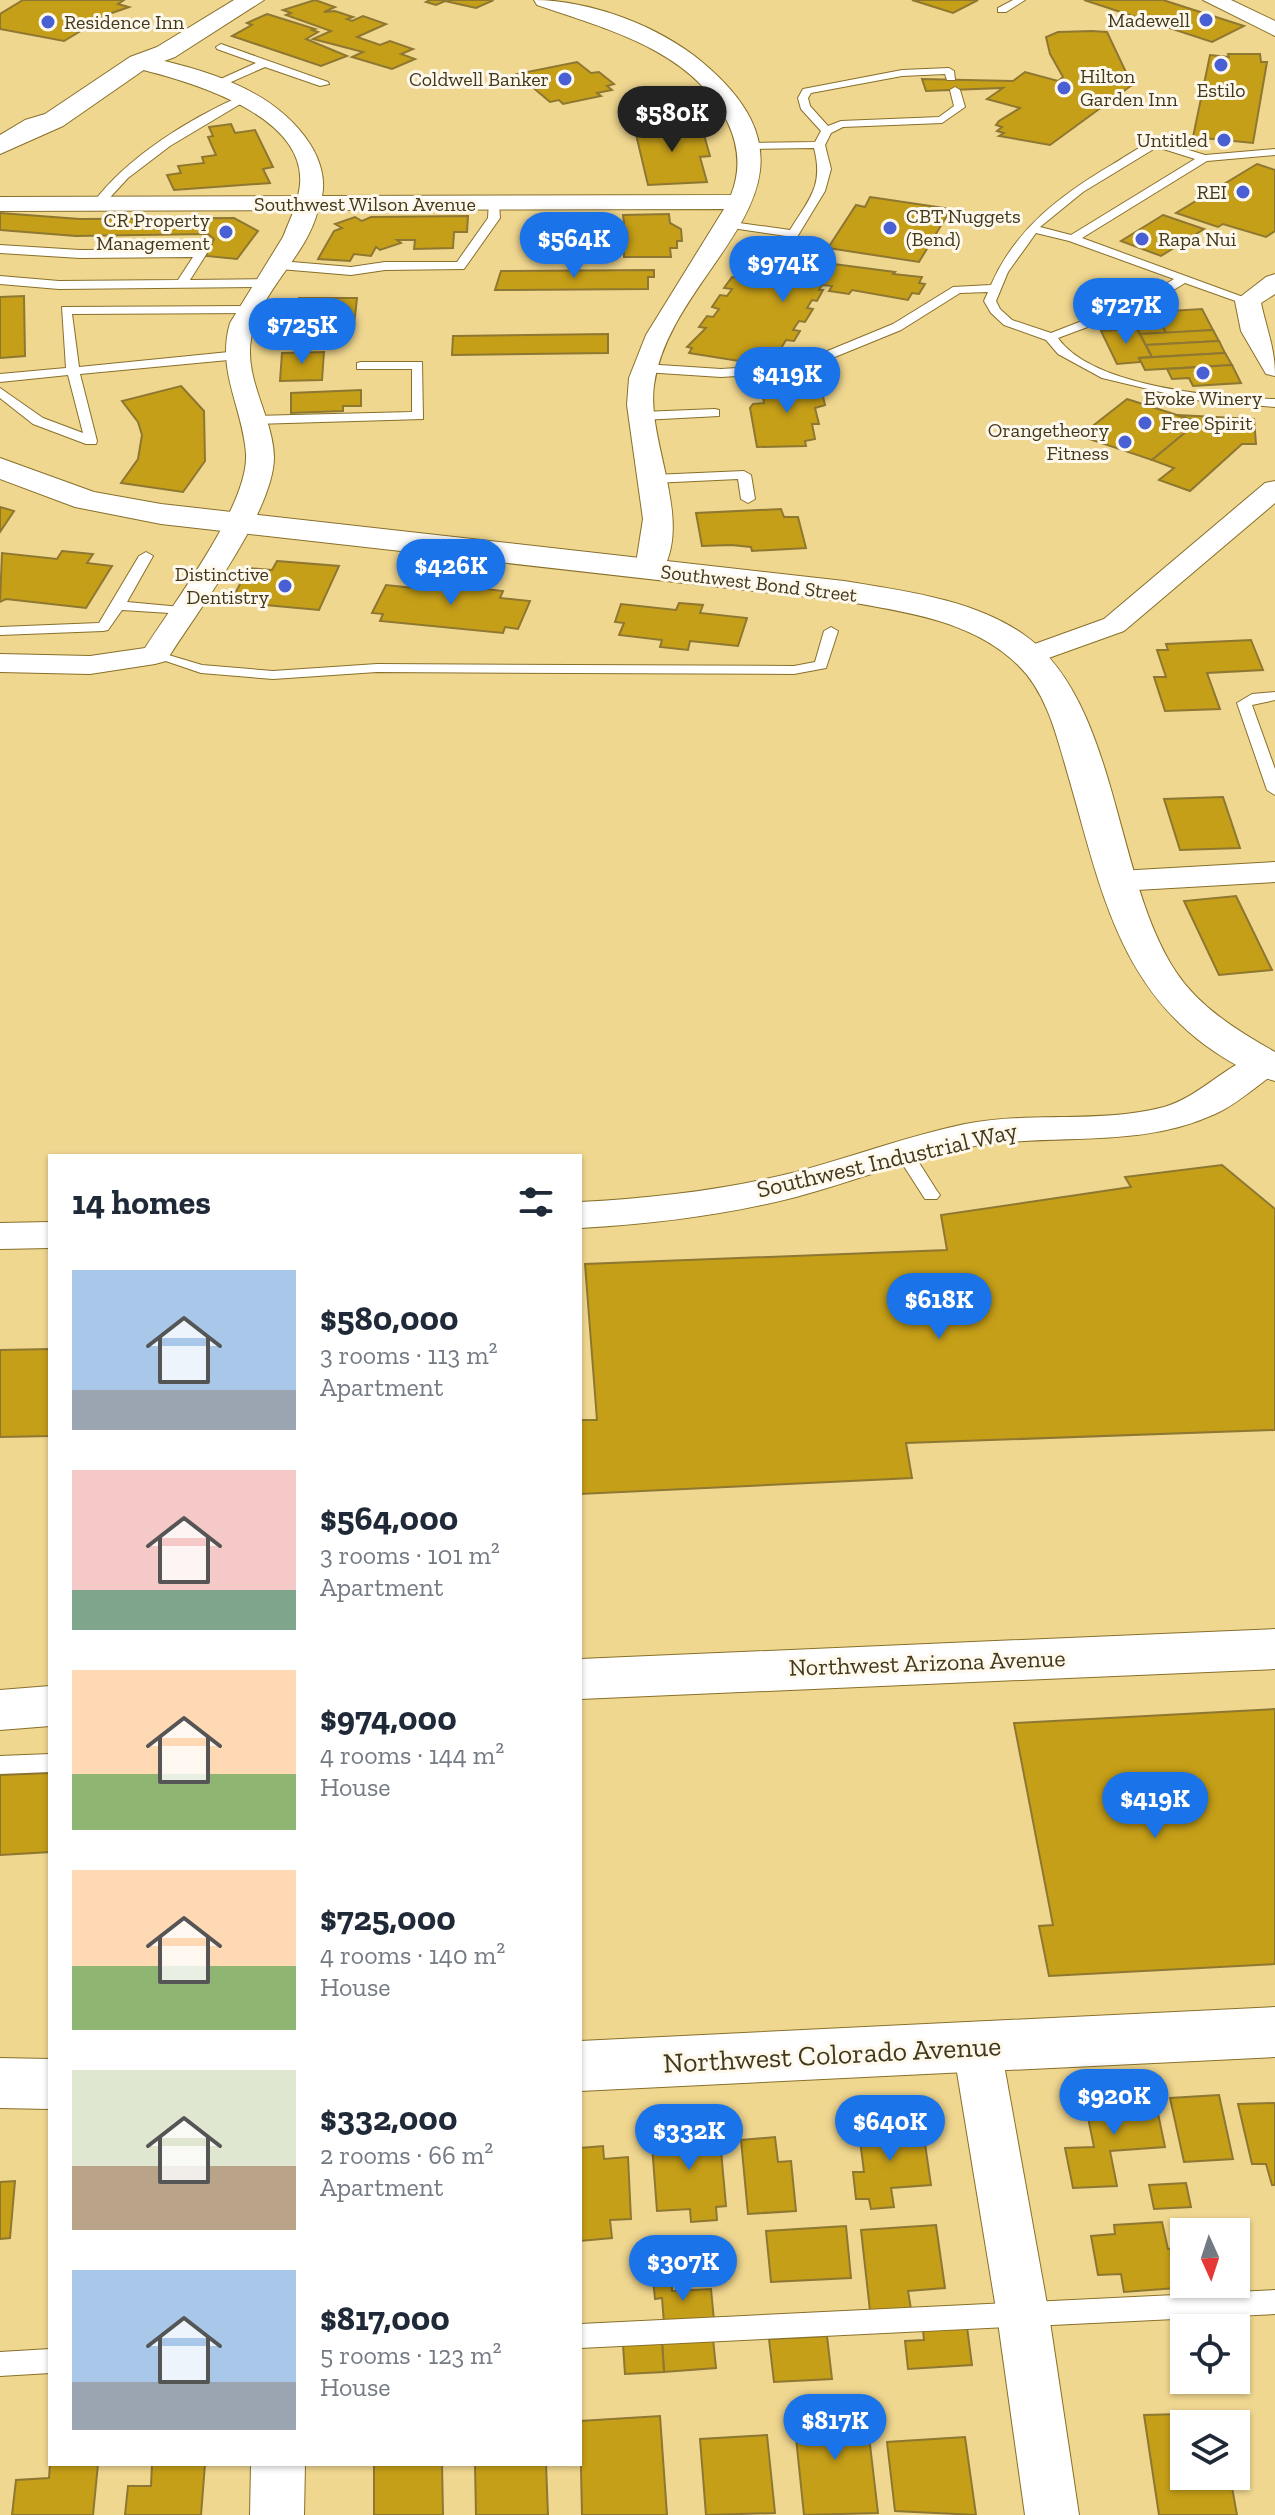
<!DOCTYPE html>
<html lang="en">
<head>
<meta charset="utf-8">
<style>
  :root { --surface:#fff; --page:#f6f6f7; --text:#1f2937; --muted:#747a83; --accent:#1a73e8 }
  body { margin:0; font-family:"Zilla Slab",serif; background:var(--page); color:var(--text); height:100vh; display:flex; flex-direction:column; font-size:30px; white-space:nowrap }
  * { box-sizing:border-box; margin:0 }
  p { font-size:26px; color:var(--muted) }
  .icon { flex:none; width:44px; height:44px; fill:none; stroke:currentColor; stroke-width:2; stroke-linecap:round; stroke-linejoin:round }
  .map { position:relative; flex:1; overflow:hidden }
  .details { position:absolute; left:48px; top:1154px; width:534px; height:1312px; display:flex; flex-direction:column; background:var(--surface); border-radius:0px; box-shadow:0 2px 6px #0004 }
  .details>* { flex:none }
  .needle { width:52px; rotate:177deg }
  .buttons { position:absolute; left:1170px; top:2218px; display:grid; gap:16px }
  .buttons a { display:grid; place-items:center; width:80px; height:80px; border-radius:0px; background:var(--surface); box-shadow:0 2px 6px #0004; font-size:40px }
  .price { position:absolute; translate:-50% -68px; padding:0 18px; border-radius:28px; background:var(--accent); color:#fff; font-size:26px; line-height:52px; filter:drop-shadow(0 2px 4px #0008) }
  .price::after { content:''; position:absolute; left:50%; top:48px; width:24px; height:18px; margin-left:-12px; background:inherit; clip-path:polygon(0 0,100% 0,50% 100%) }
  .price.selected { background:#222; color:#fff }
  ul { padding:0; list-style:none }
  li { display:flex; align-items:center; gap:24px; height:200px; padding:0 24px }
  li span { display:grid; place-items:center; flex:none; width:224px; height:160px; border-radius:0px; color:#555 }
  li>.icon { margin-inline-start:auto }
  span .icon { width:96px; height:96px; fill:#fffc; stroke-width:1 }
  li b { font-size:34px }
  h2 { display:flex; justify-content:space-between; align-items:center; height:96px; padding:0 24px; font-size:34px }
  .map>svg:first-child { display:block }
  .building { fill:#c69f18; stroke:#8e7731; stroke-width:2 }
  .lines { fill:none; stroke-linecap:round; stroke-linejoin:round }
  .service-casing { stroke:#88702a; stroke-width:2 }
  .minor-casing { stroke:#88702a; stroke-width:2 }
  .tertiary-casing { stroke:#88702a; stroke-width:2 }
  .secondary-casing { stroke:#88702a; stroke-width:2 }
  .service { fill:#fff; fill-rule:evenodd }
  .minor { fill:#fff; fill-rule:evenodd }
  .tertiary { fill:#fff; fill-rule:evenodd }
  .secondary { fill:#fff; fill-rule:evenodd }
  .poi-dot { fill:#4960d4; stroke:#fef9ec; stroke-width:3 }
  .labels { text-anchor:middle; stroke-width:6; stroke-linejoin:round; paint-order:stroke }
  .far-poi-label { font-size:20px; fill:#42381b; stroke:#fef9ec; text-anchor:end }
  .far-street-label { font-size:20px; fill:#42381b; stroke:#fef9ec }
  .street-label { font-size:24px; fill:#42381b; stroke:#fef9ec }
  .near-street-label { font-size:28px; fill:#42381b; stroke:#fef9ec }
</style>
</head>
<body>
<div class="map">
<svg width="1275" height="2515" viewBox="0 0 1275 2515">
  <rect width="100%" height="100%" fill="#f0d790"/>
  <g class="building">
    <polygon points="23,0 124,0 118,4 129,7 109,14 64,41 0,29 0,14"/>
    <polygon points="315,0 335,7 324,12 335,11 353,17 347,19 352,21 363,16 386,24 357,37 380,45 390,41 413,49 401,54 415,59 392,69 352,57 363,52 313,39 331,31 286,15 291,13 283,10"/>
    <polygon points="430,0 489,0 492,1 476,8 445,1 436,5 426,2"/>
    <polygon points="912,0 978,0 953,13"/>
    <polygon points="1084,0 1163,0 1244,26 1212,42"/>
    <polygon points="267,14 315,29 312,30 318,32 306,39 347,56 321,66 232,36 252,25 247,23"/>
    <polygon points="1092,31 1107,32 1132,85 1050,145 999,136 1004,133 997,131 1002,127 996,125 999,121 1020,108 987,99 1003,88 926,91 922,79 1013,81 1025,72 1058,81 1063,77 1050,54 1046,37 1058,32"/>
    <polygon points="1228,54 1260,54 1261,62 1267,62 1253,143 1193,137 1210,55 1229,57"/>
    <polygon points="577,62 591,73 599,72 614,84 607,86 612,90 597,93 601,96 563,104 559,100 550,102 517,74"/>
    <polygon points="231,124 235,133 255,130 273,167 263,169 270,183 174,190 167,175 181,173 178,166 204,163 202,157 216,155 208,137 213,136 209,127"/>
    <polygon points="691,124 694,135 704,135 710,156 700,157 707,182 648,185 634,126"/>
    <polygon points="1257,164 1275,170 1275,231 1266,237 1223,224 1218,227 1176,213"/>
    <polygon points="870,197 951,209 919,262 828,248 856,205 865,207"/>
    <polygon points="0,213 80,219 234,218 258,231 237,259 206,256 214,239 208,234 76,236 0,230"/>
    <polygon points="669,214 670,223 681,229 682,241 677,241 677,248 670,248 671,257 624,257 624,248 616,248 616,240 603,240 603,232 615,232 615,223 624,223 623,215"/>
    <polygon points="1163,215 1204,229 1161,256 1121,241"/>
    <polygon points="468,216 467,232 454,232 453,248 414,249 415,240 397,240 401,243 380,250 376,247 371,256 354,254 350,261 318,259 334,231 342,228 335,224 355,217 362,221 371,217"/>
    <polygon points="757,254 895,272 893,274 922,277 919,283 925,284 919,294 912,293 908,300 852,290 849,294 829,291 832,286 822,285 819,290 823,290 817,301 812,300 807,308 813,309 805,322 799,321 793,330 800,331 794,341 786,340 780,350 788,351 782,360 774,359 770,366 689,353 692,348 687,347 706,328 699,327 707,316 713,317 719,309 712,307 720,295 727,296 732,289 724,288 732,277 740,278 746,269 737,268 744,258 753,259"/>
    <polygon points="654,270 654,277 648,277 648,289 495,290 501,271"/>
    <polygon points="24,296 25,356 0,358 0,297"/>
    <polygon points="299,298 357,298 354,325 281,325 282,317 297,317"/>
    <polygon points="1202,309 1213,330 1166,333 1155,312"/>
    <polygon points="1159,320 1166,333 1140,334 1134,321"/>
    <polygon points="1137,329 1152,357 1139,358 1141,362 1117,364 1101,331"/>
    <polygon points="1213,330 1219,341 1146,345 1140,334"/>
    <polygon points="608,334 608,353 452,355 453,336"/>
    <polygon points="1219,341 1225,353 1152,357 1146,345"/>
    <polygon points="324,352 322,380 280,381 282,353"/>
    <polygon points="1225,353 1232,365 1145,370 1139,358"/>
    <polygon points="1232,365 1241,383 1193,386 1189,378 1172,379 1167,369"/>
    <polygon points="820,384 825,405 815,408 819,424 812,424 815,439 805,441 806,446 757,447 750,408 753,404 764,403 761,386"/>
    <polygon points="181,386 204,411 205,461 183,492 121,483 138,459 142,435 138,422 122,401"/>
    <polygon points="361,390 361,406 343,406 343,411 291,413 291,393"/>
    <polygon points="1127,399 1177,415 1198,422 1152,460 1080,436"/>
    <polygon points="1177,415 1254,419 1256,444 1242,444 1190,491 1159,480 1174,468 1152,460 1198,422"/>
    <polygon points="0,507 14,511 0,532"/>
    <polygon points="781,509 784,517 798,517 806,548 752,551 751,547 731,545 702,546 696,513"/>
    <polygon points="62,551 93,554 87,563 112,566 86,608 6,599 0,602 2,553 57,559"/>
    <polygon points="277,561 339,566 319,610 231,602 248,568 272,570"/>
    <polygon points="418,581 479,585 477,588 503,591 500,598 530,601 518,629 505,627 503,633 380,621 383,614 372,613 386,585 414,588"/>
    <polygon points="679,603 703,605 700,613 747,618 738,646 690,641 688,650 660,647 662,640 619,635 624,623 615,622 621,604 676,610"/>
    <polygon points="1251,640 1263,670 1207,673 1220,709 1165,711 1154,677 1166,677 1157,650 1168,650 1166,644"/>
    <polygon points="1223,797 1240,848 1180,850 1164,799"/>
    <polygon points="1236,896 1272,970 1219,975 1184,901"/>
    <polygon points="1222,1165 1275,1209 1275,1430 906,1443 912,1478 580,1494 580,1420 597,1420 585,1264 947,1250 941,1215 1131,1187 1125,1177"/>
    <polygon points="50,1349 50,1436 0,1437 0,1350"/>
    <polygon points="1275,1709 1275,1964 1049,1976 1039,1926 1053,1925 1014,1723"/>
    <polygon points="50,1773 50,1852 0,1855 0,1775"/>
    <polygon points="1154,2094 1165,2147 1110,2151 1117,2186 1073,2188 1065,2148 1094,2147 1084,2098"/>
    <polygon points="1219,2095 1233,2159 1184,2162 1170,2098"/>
    <polygon points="1275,2103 1275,2185 1272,2185 1266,2164 1252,2164 1238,2104"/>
    <polygon points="895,2122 896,2131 923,2130 931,2185 891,2188 894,2207 871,2209 869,2199 856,2199 853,2172 864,2172 858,2124"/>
    <polygon points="719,2128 726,2206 716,2207 717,2220 691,2222 690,2209 657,2211 651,2132"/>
    <polygon points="775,2137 778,2162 791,2161 796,2211 748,2214 741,2140"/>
    <polygon points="603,2146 604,2159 628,2157 631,2219 610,2220 612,2238 580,2241 580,2148"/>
    <polygon points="15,2181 10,2238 0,2239 0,2182"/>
    <polygon points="1186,2183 1191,2207 1154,2209 1149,2185"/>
    <polygon points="1162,2222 1168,2249 1184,2248 1184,2266 1171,2268 1176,2288 1124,2292 1121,2274 1098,2275 1091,2236 1115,2234 1114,2225"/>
    <polygon points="936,2225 945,2288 908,2291 911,2309 870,2311 861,2230"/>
    <polygon points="846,2226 851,2278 771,2282 766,2231"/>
    <polygon points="672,2277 672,2291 711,2289 714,2320 664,2323 662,2298 655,2299 653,2278"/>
    <polygon points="967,2327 972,2365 908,2369 905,2341 924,2340 923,2330"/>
    <polygon points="827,2336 832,2379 774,2382 769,2339"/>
    <polygon points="713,2339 716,2368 664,2372 662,2342"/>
    <polygon points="662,2342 664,2372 625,2374 623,2345"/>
    <polygon points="857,2406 858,2420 867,2419 878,2513 804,2515 795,2428 802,2428 800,2409"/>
    <polygon points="1220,2413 1221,2424 1184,2424 1184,2476 1230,2476 1237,2515 1159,2515 1144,2415"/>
    <polygon points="660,2416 667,2515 582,2515 580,2421"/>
    <polygon points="767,2435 775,2513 706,2515 700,2439"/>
    <polygon points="965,2437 976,2515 895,2511 887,2442"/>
    <polygon points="50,2464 98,2464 93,2515 12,2515 16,2480 49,2478"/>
    <polygon points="152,2464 205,2464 201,2515 125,2515 128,2486 151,2486"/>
    <polygon points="374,2464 442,2464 443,2515 374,2515"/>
    <polygon points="456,2464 546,2464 548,2515 476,2515 475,2464"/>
  </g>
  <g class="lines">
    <g class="service-casing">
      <g id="service">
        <polygon points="1013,0 1025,0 1006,12 998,12 998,8"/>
        <polygon points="221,44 328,82 329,84 320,86 265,67 222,86 214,86 214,82 256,63 217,49 216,47"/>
        <path d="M949,68L954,71L955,80H947L945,74L902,76L811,93L808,98L810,106L828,126L841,121L939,117L954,106L950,90L955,87L960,90L965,107L942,123L843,127L831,133L825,145L831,169L825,191L791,247L781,245L786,236L725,227L719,224L725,221L790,230C809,199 824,186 814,148L749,149L743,146L749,143L815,142L821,131L801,109L798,98L803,89L902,70Z"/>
        <path d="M243,95L252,97L170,146L128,178L102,206H94L92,204C128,156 189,119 243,95Z"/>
        <path d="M1156,140L1205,155L1275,149V155L1207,161L1082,238L1254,301L1244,304L1185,283L1152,303L1058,338C1092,387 1219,398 1275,399V407L1194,400L1102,378L1058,354L1046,340L1004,325L991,313L984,301L988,292L960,293L901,330L798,372L721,377L644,372L638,368L644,364L721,369L796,364L893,324L953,287L991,285C1015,229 1062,194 1113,164C1127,156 1141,145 1156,140ZM1157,147L1195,159L1071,235L1040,227L1083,192ZM1036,233L1069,241L1174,279L1144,297L1051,333L1012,320L1000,309L996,301L1008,272Z"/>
        <polygon points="489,201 499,203 500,218 464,269 385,270 351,275 280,269 274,265 280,261 351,267 385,262 457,262 488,218"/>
        <polygon points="0,245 80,250 201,249 207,253 190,280 267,279 273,283 267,287 59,289 0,284 0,276 59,281 178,280 193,257 80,258 0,253"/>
        <polygon points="249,306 253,307 253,313 72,314 79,367 239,351 245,355 239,359 80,374 97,441 96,444 86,444 33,424 0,398 0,388 43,418 83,433 68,375 0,382 0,374 66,368 62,307"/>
        <polygon points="361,362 422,362 423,419 254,424 248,420 254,416 412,412 412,369 357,369 357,363"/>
        <polygon points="715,409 719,410 719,416 642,420 636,416 642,412"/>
        <polygon points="744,471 751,475 755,499 748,503 741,499 738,479 653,483 646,479 653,475"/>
        <polygon points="146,552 153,556 127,602 181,607 188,611 186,614 122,610 108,630 103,631 0,635 0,627 99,623 139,556"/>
        <polygon points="831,627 838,631 826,668 794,674 377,672 273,679 201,673 148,655 155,651 202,665 273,671 377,664 794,666 815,662 824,631"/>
        <polygon points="1275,692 1275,700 1252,705 1275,769 1275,795 1267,790 1237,703 1252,694"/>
        <polygon points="905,1148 911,1150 937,1191 940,1195 937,1199 925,1199 896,1154"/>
        <polygon points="50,1754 50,1772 0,1774 0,1756"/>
        <polygon points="1275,2290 1275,2314 580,2348 580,2324"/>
        <polygon points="50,2349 50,2373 0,2376 0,2352"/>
      </g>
    </g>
    <g class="minor-casing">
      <g id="minor">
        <path d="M534,0C590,0 659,26 702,62C851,186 671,263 654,385C646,442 696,523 659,576H639L635,570L643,519L627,405L629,378L646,335L724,209L318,210C306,258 260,289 251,339C244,380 273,417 274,457C274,511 199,609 170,655L166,661L155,664L90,674L0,672V654L90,656L145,648C173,604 249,505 246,454C243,408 216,371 230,323L283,237L294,210L0,211V197L298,196C319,116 186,80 131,67L128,62L139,55C201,69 273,87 310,144C319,158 326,178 322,196L731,195C741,170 739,147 728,123C694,51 607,29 537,5Z"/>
        <polygon points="1203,0 1231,0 1275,21 1275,36"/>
        <path d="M1275,274V294L1261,303C1267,331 1275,348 1275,376L1266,374L1241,331L1235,301L1266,277Z"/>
        <polygon points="1275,481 1275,503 1124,631 1029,665 1018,662 1014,656 1018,650 1104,619 1265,483"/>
        <polygon points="1275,862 1275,882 1119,891 1107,888 1102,881 1107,874 1119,871"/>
        <path d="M1264,1053L1275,1055V1073C1255,1087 1237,1104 1215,1114C1135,1151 1048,1131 964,1148C907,1160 852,1182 796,1197C725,1215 653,1224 580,1228V1202C653,1198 725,1190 796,1172C852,1157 907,1136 965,1124C1030,1111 1099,1124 1164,1107C1202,1096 1227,1062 1264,1053Z"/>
        <polygon points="50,1222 50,1248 0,1249 0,1223"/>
        <polygon points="977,2027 994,2033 1001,2048 1049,2315 1079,2515 1025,2515 997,2315 953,2048 960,2033"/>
        <polygon points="251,2464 305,2464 304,2515 250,2515"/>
      </g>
    </g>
    <g class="tertiary-casing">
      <g id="tertiary">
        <polygon points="234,0 264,0 175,57 148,67 63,126 0,154 0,135 25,120 45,114 130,57 157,47"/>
        <path d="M0,458L94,492L161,504L844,581C904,591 972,599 1023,634C1119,701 1113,877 1176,972C1199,1007 1239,1032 1275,1052V1081C1250,1074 1227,1061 1205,1045C1115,978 1098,877 1068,775C1057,737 1047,693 1018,665C972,620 905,612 844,601L161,524L75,507L0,479Z"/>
      </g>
    </g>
    <g class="secondary-casing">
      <g id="secondary">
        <polygon points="1275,1629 1275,1669 580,1699 580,1659"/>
        <polygon points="50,1686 50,1726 0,1730 0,1690"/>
        <polygon points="1275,2007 1275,2057 580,2091 580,2041"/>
        <polygon points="0,2058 50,2059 50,2109 0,2108"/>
      </g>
    </g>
    <use href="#service" class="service"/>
    <use href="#minor" class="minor"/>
    <use href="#tertiary" class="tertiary"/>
    <use href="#secondary" class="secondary"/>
  </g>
  <g class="poi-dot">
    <circle cx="1206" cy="20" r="8"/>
    <circle cx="48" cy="22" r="8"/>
    <circle cx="1221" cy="65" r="8"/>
    <circle cx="565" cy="79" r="8"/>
    <circle cx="1064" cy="88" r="8"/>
    <circle cx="1224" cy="140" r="8"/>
    <circle cx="1243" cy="192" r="8"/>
    <circle cx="890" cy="228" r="8"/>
    <circle cx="226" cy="232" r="8"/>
    <circle cx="1142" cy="239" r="8"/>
    <circle cx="1203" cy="373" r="8"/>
    <circle cx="1145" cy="423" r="8"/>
    <circle cx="1125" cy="442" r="8"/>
    <circle cx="285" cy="586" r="8"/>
  </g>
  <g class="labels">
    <g class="far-poi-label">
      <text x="1190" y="27">Madewell</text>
      <text x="64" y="29" text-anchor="start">Residence Inn</text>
      <text x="1080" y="83" text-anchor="start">Hilton<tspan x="1080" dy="23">Garden Inn</tspan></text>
      <text x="549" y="86">Coldwell Banker</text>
      <text x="1221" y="97" text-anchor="middle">Estilo</text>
      <text x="1208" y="147">Untitled</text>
      <text x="1227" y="199">REI</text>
      <text x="906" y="223" text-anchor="start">CBT Nuggets<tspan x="906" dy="23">(Bend)</tspan></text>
      <text x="210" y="227">CR Property<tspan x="210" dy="23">Management</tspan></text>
      <text x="1158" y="246" text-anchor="start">Rapa Nui</text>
      <text x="1203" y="405" text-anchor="middle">Evoke Winery</text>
      <text x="1161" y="430" text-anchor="start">Free Spirit</text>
      <text x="1109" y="437">Orangetheory<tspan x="1109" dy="23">Fitness</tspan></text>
      <text x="269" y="581">Distinctive<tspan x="269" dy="23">Dentistry</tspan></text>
    </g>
    <g class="far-street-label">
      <text x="365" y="211">Southwest Wilson Avenue</text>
      <text transform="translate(759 583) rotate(7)" y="7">Southwest Bond Street</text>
    </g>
    <g class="street-label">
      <text transform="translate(887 1160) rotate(-13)" y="8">Southwest Industrial Way</text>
      <text transform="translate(927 1663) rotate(-2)" y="8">Northwest Arizona Avenue</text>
    </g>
    <g class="near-street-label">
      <text transform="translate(832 2054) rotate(-3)" y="10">Northwest Colorado Avenue</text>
    </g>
  </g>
</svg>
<div class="buttons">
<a><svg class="needle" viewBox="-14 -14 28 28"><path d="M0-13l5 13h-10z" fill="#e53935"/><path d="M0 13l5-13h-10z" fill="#747a83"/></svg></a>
<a><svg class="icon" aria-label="locate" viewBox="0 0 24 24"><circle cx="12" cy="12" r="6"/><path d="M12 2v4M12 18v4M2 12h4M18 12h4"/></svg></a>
<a><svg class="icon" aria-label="layers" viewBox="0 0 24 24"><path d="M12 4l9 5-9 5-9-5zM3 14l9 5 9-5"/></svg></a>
</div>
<b class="price selected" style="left:672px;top:154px">$580K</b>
<b class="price" style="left:574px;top:280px">$564K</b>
<b class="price" style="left:783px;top:304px">$974K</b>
<b class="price" style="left:1126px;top:346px">$727K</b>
<b class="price" style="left:302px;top:366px">$725K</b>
<b class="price" style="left:787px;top:415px">$419K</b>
<b class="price" style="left:451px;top:607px">$426K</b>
<b class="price" style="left:939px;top:1341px">$618K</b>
<b class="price" style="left:1155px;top:1840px">$419K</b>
<b class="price" style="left:1114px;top:2137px">$920K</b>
<b class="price" style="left:890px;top:2163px">$640K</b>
<b class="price" style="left:689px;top:2172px">$332K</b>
<b class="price" style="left:683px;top:2303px">$307K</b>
<b class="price" style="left:835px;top:2462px">$817K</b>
<section class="details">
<h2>14 homes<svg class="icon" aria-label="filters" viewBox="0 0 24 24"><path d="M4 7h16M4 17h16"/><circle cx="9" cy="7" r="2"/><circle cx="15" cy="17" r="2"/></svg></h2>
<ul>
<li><span style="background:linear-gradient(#a9c7e8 75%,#9aa5b1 0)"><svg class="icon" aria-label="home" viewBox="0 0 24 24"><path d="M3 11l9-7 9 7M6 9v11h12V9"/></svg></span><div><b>$580,000</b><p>3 rooms · 113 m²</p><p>Apartment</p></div></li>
<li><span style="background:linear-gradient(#f6c9c9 75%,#7fa58c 0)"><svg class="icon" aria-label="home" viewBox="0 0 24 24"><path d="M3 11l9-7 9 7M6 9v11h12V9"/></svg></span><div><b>$564,000</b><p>3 rooms · 101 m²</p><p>Apartment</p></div></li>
<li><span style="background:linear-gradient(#ffd9b3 65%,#8fb573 0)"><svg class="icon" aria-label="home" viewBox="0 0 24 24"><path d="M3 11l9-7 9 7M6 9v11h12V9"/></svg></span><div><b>$974,000</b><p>4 rooms · 144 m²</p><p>House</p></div></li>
<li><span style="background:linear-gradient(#ffd9b3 60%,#8fb573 0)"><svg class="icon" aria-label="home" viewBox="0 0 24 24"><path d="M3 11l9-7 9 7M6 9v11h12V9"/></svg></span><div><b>$725,000</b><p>4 rooms · 140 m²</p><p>House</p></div></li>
<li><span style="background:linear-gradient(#dfe7d0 60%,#b9a48a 0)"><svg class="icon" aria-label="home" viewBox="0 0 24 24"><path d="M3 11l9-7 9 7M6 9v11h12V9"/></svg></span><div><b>$332,000</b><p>2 rooms · 66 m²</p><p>Apartment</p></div></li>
<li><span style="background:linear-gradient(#a9c7e8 70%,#9aa5b1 0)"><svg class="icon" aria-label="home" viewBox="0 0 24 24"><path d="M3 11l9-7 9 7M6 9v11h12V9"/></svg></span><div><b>$817,000</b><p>5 rooms · 123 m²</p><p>House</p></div></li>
</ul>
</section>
</div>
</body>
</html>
